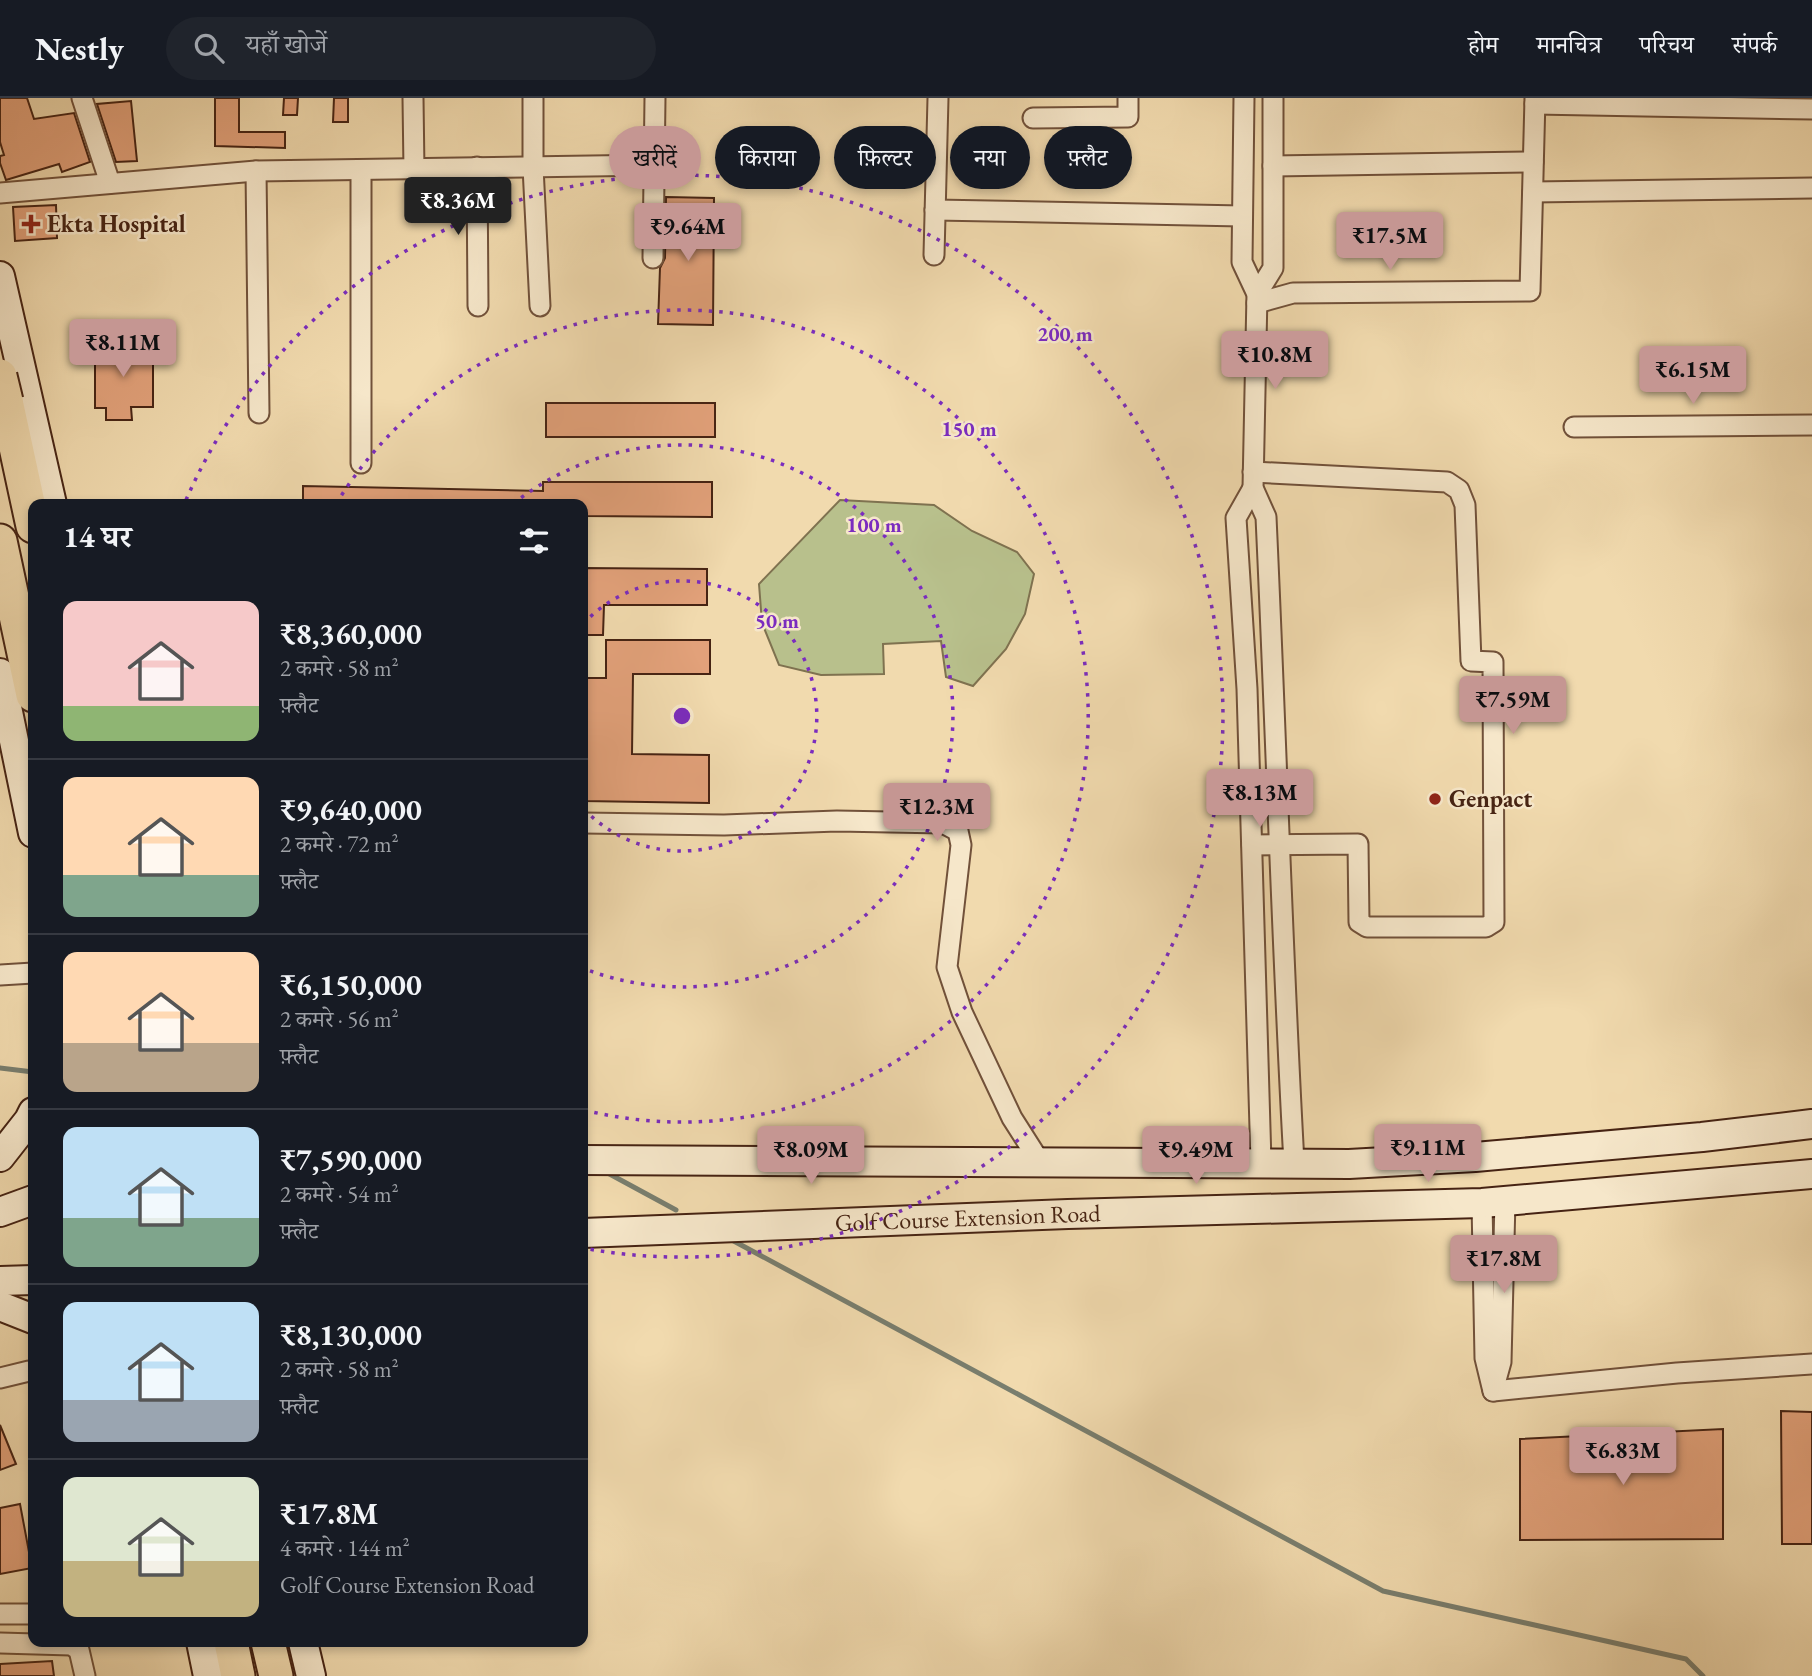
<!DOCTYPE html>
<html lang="hi">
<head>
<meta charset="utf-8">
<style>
  :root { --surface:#171b24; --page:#20242c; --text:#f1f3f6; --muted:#9ea1a6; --line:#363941; --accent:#c59692 }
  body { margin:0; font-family:"EB Garamond","Noto Serif Devanagari",serif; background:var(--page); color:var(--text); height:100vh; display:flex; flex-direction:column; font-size:26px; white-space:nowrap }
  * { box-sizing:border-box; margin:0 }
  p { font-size:23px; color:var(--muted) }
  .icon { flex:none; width:38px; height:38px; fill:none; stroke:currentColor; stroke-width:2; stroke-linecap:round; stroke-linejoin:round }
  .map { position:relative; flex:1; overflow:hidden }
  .side { position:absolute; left:28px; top:401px; width:560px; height:1148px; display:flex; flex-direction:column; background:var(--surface); border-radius:14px; box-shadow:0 4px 10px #0003 }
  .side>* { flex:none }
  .hud { position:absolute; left:609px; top:28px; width:665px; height:63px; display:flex; gap:14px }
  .price { position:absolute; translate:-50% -60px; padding:0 16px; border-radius:7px; background:var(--accent); color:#111; font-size:23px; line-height:46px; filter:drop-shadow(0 2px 4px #0008) }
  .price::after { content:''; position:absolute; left:50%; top:42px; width:21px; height:16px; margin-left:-10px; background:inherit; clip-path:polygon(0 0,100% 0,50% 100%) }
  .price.active { background:#222; color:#fff }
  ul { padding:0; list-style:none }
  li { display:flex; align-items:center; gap:21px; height:175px; padding:0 35px }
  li+li { border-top:2px solid var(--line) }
  li span { display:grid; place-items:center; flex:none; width:196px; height:140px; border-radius:14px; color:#555 }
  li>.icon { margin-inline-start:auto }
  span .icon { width:84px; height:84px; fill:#fffc; stroke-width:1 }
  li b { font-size:30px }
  h2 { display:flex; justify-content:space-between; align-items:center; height:84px; padding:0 35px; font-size:30px }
  .chip { padding:0 24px; border-radius:32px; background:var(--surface); box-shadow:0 4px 10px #0003; font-size:24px; line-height:63px }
  .chip.active { background:var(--accent); color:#111 }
  header { display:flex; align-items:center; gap:42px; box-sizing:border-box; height:98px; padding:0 35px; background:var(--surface); border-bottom:2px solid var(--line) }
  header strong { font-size:33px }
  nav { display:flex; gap:38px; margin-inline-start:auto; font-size:24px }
  .search { width:490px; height:63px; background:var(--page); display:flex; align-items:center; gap:18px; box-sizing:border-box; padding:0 24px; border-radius:38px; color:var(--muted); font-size:26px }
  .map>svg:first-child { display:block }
  .green { fill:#b8c08c; stroke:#7f7250; stroke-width:2 }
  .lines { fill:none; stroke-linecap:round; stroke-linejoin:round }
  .stream { stroke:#797e6e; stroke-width:5 }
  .building { fill:#e2a17a; stroke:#462313; stroke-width:2 }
  .minor-casing { stroke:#71513a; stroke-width:23 }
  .secondary-casing { stroke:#462313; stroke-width:32 }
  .trunk-casing { stroke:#462313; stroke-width:37 }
  .minor { stroke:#f6e7ca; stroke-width:19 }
  .secondary { stroke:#f6e7ca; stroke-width:28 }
  .trunk { stroke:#f1daae; stroke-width:33 }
  .trunk-bridge-casing { stroke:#462313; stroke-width:37; stroke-linecap:butt }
  .trunk-bridge { stroke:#f1daae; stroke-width:33 }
  .ring { fill:none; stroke:#7b2cbf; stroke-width:3.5; stroke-dasharray:3.5 7 }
  .poi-dot { fill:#8f2418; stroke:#f6e7ca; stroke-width:2.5 }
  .labels { text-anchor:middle; stroke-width:5; stroke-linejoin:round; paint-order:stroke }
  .poi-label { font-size:24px; font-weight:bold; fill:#462313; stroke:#f6e7ca; text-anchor:start }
  .street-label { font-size:24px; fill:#462313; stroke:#f6e7ca }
  .centre { fill:#7b2cbf; stroke:#f6e7ca; stroke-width:3.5 }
  .ring-label { font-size:21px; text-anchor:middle; font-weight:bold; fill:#7b2cbf; stroke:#f6e7ca; stroke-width:5; stroke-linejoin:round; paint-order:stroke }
</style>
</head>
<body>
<header>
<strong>Nestly</strong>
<div class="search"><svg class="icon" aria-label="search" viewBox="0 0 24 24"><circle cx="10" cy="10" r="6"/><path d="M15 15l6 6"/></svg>यहाँ खोजें</div>
<nav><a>होम</a><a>मानचित्र</a><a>परिचय</a><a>संपर्क</a></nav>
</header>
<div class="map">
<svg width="1812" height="1578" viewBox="0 0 1812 1578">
  <rect width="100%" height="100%" fill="#f1daae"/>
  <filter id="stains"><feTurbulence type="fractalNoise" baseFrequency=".00286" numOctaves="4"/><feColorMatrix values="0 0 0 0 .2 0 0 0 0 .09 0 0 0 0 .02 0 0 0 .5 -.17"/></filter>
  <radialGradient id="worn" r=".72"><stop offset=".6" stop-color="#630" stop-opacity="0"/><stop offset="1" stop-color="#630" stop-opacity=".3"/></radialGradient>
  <polygon class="green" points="840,402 934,407 972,433 1017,454 1034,476 1025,516 1006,551 973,588 946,579 941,543 883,546 884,576 821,577 779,567 762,525 759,486"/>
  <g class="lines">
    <g class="stream">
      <polyline points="0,970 33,974"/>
      <polyline points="604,1073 676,1112"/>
      <polyline points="730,1141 1383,1493 1686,1561 1703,1578"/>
    </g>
  </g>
  <g class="building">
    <polygon points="0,0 27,0 34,21 74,15 90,64 62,74 59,66 6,82 0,65 0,58 4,57 0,44"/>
    <polygon points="215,0 239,0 239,34 285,34 285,50 215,48"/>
    <polygon points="284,0 298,0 297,17 283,17"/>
    <polygon points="334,0 348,0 348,24 333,24"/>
    <polygon points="131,3 137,63 116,64 97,6"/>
    <polygon points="666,99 714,100 713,227 658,226 660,170 665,160"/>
    <polygon points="56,107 57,140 15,143 13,109"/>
    <polygon points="143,242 143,256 153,256 153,309 131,309 132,322 106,322 106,310 95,310 95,253 102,253 103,243"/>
    <rect x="546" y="305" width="169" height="34"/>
    <polygon points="543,384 712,384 712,419 583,418 583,406 303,406 303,388 543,393"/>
    <polygon points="583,470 707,471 707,507 604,507 603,537 583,537"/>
    <polygon points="606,542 710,542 710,576 633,576 632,656 709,657 709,705 583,703 583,580 606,580"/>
    <polygon points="1781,1313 1812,1314 1812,1446 1782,1446"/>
    <polygon points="0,1327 16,1366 0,1372"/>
    <polygon points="1723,1331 1723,1441 1520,1442 1520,1341"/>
    <polygon points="20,1406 32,1470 0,1476 0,1410"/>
    <polygon points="52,1563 54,1578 0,1578 0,1566"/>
  </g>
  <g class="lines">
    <g class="minor-casing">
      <g id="minor">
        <polyline points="82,0 110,85"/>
        <polyline points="413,0 414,72"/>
        <polyline points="533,0 533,69 540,208"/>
        <path d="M1244,0L1242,164L1257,196L1253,390L1266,419C1276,634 1282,850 1294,1065"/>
        <polyline points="1535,6 1812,11"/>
        <polyline points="1033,20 1128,19 1128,0"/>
        <polyline points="1273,68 1533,64"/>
        <polyline points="477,69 478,208"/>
        <polyline points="256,73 259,315"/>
        <polyline points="361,73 361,365"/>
        <polyline points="1533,94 1812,90"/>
        <polyline points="0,95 256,73 656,67"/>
        <polyline points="935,112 1242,118"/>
        <polyline points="934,157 938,0"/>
        <polyline points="653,160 655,0"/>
        <polyline points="1257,196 1273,170 1273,0"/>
        <polyline points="1257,205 1293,195 1530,193 1535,0"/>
        <polyline points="1574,329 1812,327"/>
        <polyline points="1253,390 1236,420 1247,591 1261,1064"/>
        <polyline points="583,725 724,727 837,723 943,725 958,733 961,747 947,869 962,914 1012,1020 1040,1064"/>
        <polyline points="1252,747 1358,746 1359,824 1367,829 1486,829 1494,824 1493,564 1471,563 1465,407 1459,392 1447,384 1253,374"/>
        <polyline points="0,877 33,875"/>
        <polyline points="1482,1105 1485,1260 1492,1289"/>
        <polyline points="0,1280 29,1273 33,1274"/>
        <polyline points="1493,1293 1677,1275 1812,1266"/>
        <polyline points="1493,1293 1501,1264 1505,1102"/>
        <polyline points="0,1516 33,1516"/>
        <polyline points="0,1545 71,1547 79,1552 85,1578"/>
      </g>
    </g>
    <g class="secondary-casing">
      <g id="secondary">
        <polyline points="0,178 52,406"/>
        <polyline points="0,575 33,735"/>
        <polyline points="0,1059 29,1022 33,1014"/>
        <polyline points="583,1062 1349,1066 1475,1059 1702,1039 1812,1026"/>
        <polyline points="0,1114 33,1102"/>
        <path id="s1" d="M583,1135L1068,1116L1482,1105L1812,1076"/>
        <polyline points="0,1183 33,1182"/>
        <polyline points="0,1208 33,1221"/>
        <polyline points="201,1544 208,1578"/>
        <polyline points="303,1544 311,1578"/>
      </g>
    </g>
    <g class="trunk-casing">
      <g id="trunk">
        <polyline points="6,303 33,428"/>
        <polyline points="0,443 33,597"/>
        <polyline points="231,1544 238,1578"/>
        <polyline points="268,1544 276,1578"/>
      </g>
    </g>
    <use href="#minor" class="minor"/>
    <use href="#secondary" class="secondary"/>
    <use href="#trunk" class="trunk"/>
    <g class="trunk-bridge-casing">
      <polyline id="trunk-bridge" points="0,278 6,303"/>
    </g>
    <use href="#trunk-bridge" class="trunk-bridge"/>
  </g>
  <g class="ring">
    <path d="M583 526A135 135 0 1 1 583 710"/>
    <path d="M513 406A271 271 0 1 1 585 871"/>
    <path d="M336 406A406 406 0 1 1 584 1012"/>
    <path d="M186 402A541 541 0 1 1 583 1150"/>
  </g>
  <g class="poi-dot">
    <path d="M27.5 115.5h7v7h7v7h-7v7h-7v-7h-7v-7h7z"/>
    <circle cx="1435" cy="701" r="7"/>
  </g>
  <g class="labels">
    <g class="poi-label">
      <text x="47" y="134">Ekta Hospital</text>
      <text x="1449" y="709">Genpact</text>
    </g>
    <g class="street-label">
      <text dy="8" stroke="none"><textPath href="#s1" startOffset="385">Golf Course Extension Road</textPath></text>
    </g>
  </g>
  <circle cx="682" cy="618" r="10" class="centre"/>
  <g class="ring-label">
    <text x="1065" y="243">200 m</text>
    <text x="969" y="338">150 m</text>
    <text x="874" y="434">100 m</text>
    <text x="777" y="530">50 m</text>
  </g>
  <rect width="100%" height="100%" filter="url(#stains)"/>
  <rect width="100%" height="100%" fill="url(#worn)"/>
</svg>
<b class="price active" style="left:458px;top:139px">₹8.36M</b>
<b class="price" style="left:688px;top:165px">₹9.64M</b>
<b class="price" style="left:1390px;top:174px">₹17.5M</b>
<b class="price" style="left:123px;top:281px">₹8.11M</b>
<b class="price" style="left:1275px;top:293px">₹10.8M</b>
<b class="price" style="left:1693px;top:308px">₹6.15M</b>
<b class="price" style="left:1513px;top:638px">₹7.59M</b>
<b class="price" style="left:1260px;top:731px">₹8.13M</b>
<b class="price" style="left:937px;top:745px">₹12.3M</b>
<b class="price" style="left:1428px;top:1086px">₹9.11M</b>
<b class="price" style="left:811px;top:1088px">₹8.09M</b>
<b class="price" style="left:1196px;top:1088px">₹9.49M</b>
<b class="price" style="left:1504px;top:1197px">₹17.8M</b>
<b class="price" style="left:1623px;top:1389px">₹6.83M</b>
<div class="hud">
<a class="chip active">खरीदें</a>
<a class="chip">किराया</a>
<a class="chip">फ़िल्टर</a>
<a class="chip">नया</a>
<a class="chip">फ़्लैट</a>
</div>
<section class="side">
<h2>14 घर<svg class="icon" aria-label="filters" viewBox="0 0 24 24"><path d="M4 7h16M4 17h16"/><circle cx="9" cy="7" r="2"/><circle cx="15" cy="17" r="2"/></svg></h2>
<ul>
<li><span style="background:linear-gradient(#f6c9c9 75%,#8fb573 0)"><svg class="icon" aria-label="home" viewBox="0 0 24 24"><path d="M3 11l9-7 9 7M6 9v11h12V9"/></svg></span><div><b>₹8,360,000</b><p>2 कमरे · 58 m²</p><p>फ़्लैट</p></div></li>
<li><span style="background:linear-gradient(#ffd9b3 70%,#7fa58c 0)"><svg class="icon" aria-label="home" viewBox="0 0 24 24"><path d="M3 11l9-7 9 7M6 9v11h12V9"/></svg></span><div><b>₹9,640,000</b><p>2 कमरे · 72 m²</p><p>फ़्लैट</p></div></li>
<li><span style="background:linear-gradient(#ffd9b3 65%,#b9a48a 0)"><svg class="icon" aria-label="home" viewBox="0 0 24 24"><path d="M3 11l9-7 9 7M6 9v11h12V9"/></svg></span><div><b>₹6,150,000</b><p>2 कमरे · 56 m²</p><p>फ़्लैट</p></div></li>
<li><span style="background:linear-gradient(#bfe0f5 65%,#7fa58c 0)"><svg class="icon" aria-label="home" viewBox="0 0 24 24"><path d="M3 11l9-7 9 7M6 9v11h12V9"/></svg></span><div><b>₹7,590,000</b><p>2 कमरे · 54 m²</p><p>फ़्लैट</p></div></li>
<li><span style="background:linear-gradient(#bfe0f5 70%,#9aa5b1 0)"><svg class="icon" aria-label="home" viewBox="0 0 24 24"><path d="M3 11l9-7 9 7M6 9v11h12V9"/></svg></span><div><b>₹8,130,000</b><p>2 कमरे · 58 m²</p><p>फ़्लैट</p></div></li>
<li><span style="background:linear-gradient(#dfe7d0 60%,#c2b280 0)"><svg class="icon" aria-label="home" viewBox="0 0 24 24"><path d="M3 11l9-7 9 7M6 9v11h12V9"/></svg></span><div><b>₹17.8M</b><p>4 कमरे · 144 m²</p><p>Golf Course Extension Road</p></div></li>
</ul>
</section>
</div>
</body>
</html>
